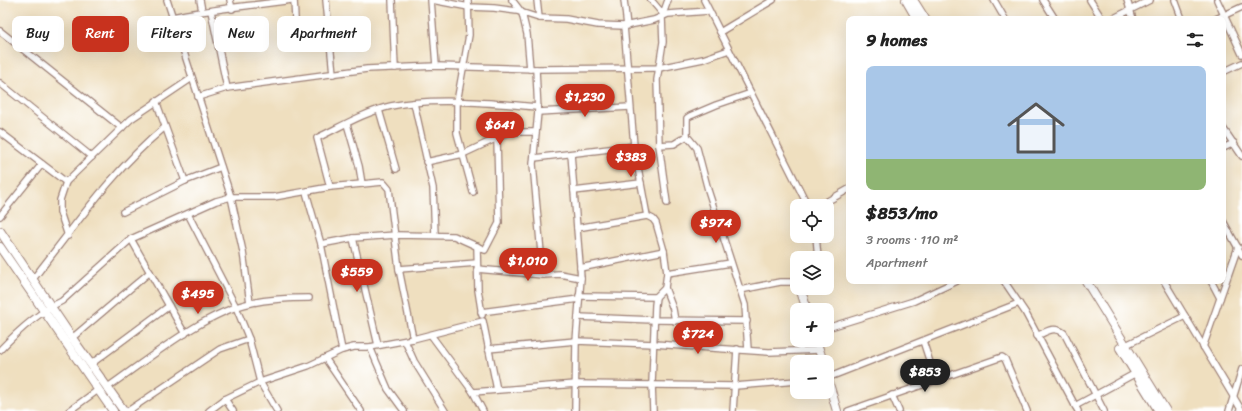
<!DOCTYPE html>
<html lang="en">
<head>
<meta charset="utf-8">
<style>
  :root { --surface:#fff; --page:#f2f2f2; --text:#222; --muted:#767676; --line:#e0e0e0; --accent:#c8321e }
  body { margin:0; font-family:Sriracha,sans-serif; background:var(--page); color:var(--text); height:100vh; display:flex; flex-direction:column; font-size:15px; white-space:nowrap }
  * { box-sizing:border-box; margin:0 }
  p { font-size:13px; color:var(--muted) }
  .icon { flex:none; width:22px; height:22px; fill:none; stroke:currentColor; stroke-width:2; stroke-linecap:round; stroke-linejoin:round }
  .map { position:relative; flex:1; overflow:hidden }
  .side { position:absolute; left:846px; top:16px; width:380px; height:268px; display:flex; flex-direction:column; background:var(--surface); border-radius:8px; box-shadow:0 4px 16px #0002 }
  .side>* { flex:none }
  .banner { position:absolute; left:12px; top:16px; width:380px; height:36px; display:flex; gap:8px }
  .fabs { position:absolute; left:790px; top:199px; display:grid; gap:8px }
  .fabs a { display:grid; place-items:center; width:44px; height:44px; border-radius:8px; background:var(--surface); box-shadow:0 4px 16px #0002; font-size:20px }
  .price { position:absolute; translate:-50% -34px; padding:0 9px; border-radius:14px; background:var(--accent); color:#fff; font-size:13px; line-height:26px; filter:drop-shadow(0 1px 2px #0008) }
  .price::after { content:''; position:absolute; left:50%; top:24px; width:12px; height:9px; margin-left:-6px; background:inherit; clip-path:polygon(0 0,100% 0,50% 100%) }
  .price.on { background:#222; color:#fff }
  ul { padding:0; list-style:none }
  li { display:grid; align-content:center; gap:8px; height:212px; padding:0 20px }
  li+li { border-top:1px solid var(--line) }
  li span { display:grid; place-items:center; height:124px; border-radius:8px; color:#555 }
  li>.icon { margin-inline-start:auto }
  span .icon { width:72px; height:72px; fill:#fffc; stroke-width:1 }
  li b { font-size:17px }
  h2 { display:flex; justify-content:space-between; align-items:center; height:48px; padding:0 20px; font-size:17px }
  .pill { padding:0 14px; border-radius:8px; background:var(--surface); box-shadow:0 4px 16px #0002; font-size:14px; line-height:36px }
  .pill.on { background:var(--accent); color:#fff }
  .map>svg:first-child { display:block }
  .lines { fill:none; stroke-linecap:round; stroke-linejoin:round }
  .street-casing { stroke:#9c7f75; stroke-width:8 }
  .secondary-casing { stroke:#9c7f75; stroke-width:10 }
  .street { stroke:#fff; stroke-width:5.5 }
  .secondary { stroke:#fff; stroke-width:8 }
</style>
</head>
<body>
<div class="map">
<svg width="1242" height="411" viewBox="0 0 1242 411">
  <rect width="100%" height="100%" fill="#fff"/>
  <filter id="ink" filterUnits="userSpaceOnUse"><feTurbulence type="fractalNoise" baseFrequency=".025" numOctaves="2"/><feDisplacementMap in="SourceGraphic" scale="8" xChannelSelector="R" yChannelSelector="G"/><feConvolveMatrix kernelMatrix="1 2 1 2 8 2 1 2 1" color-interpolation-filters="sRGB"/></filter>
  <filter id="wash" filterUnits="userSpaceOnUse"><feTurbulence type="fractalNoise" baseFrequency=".012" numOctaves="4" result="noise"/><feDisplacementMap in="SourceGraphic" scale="16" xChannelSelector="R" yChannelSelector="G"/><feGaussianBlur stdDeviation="0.9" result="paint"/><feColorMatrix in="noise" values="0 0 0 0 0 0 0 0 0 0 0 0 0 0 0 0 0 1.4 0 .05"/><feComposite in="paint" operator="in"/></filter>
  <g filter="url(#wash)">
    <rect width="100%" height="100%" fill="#efdfbf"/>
  </g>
  <g filter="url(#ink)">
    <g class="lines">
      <g class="street-casing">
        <g id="street">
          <polyline points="167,0 231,197 243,252 250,303"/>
          <polyline points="200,0 202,11"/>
          <polyline points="230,0 232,9"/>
          <polyline points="294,0 296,37"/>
          <polyline points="326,0 333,74"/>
          <polyline points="392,0 395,68"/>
          <polyline points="431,0 436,66"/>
          <polyline points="432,0 469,7 494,8 517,11 539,18 566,19 598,25 624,26 654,20 668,14 709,11"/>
          <polyline points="468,0 469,35 457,102 457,133 473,192"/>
          <polyline points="512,0 522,13 527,34 530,69"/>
          <polyline points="537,0 539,18"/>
          <polyline points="624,0 627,26"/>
          <polyline points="651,0 663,14"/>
          <polyline points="704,0 808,206"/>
          <polyline points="994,0 1005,19"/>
          <polyline points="1043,0 1055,19"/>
          <polyline points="1090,0 1102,19"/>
          <polyline points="1127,0 1133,19"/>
          <polyline points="1175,0 1182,19"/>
          <polyline points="1217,0 1242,54"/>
          <polyline points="211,11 227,88"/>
          <path d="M172,17C211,9 251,6 291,0"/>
          <polyline points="1112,19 1150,0"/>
          <polyline points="1216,19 1242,7"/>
          <polyline points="624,26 634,146 647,216 653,219 656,223 664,251 667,273 665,288 673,309 675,321"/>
          <polyline points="0,31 122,128"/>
          <polyline points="720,32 773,0"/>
          <polyline points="536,69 538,112 533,164 543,275"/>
          <polyline points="1223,72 1242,63"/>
          <polyline points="0,83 92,157"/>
          <polyline points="198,97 227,88 367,69 436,66 536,69 659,68 703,59 729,50"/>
          <polyline points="156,101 185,181"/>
          <polyline points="414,103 433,188 435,235"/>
          <polyline points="379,110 396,169"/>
          <polyline points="538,112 630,107"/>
          <polyline points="347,124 359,166 362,184"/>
          <polyline points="1223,128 1242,156"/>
          <polyline points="0,132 66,182"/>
          <polyline points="687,136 697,148 708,190 745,305 748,350"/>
          <polyline points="659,145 674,144 687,136 687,118 690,116 716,105 751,93"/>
          <polyline points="1223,148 1234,143"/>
          <polyline points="571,154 581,278 576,341 575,411"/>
          <polyline points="534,158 634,146"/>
          <polyline points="426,162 463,154 510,132 536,132"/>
          <path d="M330,187L317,138C340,127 365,112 391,106C435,97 492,103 538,107"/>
          <polyline points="574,191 641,183"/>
          <polyline points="306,192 321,244 342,350"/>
          <polyline points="667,203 659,145 657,80 663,42 662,17 668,0"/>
          <polyline points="819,206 849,189"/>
          <polyline points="123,212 185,181 221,167"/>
          <polyline points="188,214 236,307 249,339 260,382 277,411"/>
          <polyline points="0,216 42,164"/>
          <polyline points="1223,221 1242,255"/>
          <polyline points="577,228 647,216"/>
          <polyline points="68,236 60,212 60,200 66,182 131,119 192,78"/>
          <polyline points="816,236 818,258"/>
          <polyline points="353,238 378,345"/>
          <polyline points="131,239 185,334"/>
          <polyline points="321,244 353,238 396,235 454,236 485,250 499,223 497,138"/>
          <polyline points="477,246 478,290 482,315"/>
          <polyline points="580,268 664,251"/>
          <polyline points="399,269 477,263"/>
          <polyline points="477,269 543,275 560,274 581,278"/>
          <polyline points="667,273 731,263"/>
          <path d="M33,279C76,225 111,172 165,127"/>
          <polyline points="1004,281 1025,312 1078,411"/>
          <polyline points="1164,281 1242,411"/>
          <polyline points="1211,281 1220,298"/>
          <polyline points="740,290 780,282 797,282"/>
          <polyline points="579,296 656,297"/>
          <polyline points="481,312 579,299"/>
          <polyline points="578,317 654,320 747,321"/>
          <polyline points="827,328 914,301 957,281"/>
          <polyline points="431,335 473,392 483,411"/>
          <path d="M1037,336C1047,331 1054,326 1064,333L1104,411"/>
          <polyline points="72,338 150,272"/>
          <polyline points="405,341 414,361 445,411"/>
          <polyline points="923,341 936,381"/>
          <polyline points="1124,346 1185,316"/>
          <polyline points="370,347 388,389 404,411"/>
          <polyline points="1203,347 1238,247"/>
          <polyline points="488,349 576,341 654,344 769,352 819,350"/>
          <path d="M0,350C17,332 39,312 62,301L131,239L216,201L231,197H274L330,187L383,182L389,189L399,269L413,339"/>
          <polyline points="325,358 361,411"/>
          <polyline points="91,364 169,306"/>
          <polyline points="827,378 1019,303"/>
          <path d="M108,387C147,360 205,312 251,303C270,299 289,298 309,298"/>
          <polyline points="473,392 576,384 735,386 797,381"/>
          <polyline points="892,395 899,411"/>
          <polyline points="225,399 233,411"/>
          <polyline points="1075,406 1136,373"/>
          <polyline points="69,411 98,390"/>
          <polyline points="128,411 220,349 249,339"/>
          <polyline points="209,411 225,399 260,382 308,366 342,350 354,347 370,347 413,339 483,321 497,390"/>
          <polyline points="653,411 652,384 655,305 656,297 665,288"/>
          <polyline points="733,411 737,349"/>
          <polyline points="848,411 1002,357 1005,359 1027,411"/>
          <polyline points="1229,411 1242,369"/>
        </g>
      </g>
      <g class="secondary-casing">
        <g id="secondary">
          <polyline points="906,0 917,19"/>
          <polyline points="913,0 925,19"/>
          <polyline points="0,231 72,338 124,411"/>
          <polyline points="0,247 113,411"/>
          <polyline points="1086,281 1166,411"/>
          <polyline points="800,288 807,310"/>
          <polyline points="816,340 823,362"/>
          <polyline points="1120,348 1159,411"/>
          <polyline points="827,377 837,411"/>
        </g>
      </g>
      <use href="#street" class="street"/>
      <use href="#secondary" class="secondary"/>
    </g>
  </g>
</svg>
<div class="fabs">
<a><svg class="icon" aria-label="locate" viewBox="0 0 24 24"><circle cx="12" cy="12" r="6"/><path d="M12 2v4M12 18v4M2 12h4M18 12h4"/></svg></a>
<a><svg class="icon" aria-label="layers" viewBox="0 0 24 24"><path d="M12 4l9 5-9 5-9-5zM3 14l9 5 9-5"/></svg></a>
<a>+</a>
<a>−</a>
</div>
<b class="price" style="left:585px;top:118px">$1,230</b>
<b class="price" style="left:500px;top:146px">$641</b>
<b class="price" style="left:631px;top:178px">$383</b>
<b class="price" style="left:716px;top:244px">$974</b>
<b class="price" style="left:528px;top:282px">$1,010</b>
<b class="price" style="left:357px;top:293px">$559</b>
<b class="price" style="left:198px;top:315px">$495</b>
<b class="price" style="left:698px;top:355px">$724</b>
<b class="price on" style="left:925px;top:393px">$853</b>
<div class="banner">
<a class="pill">Buy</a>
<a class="pill on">Rent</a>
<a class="pill">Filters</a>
<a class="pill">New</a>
<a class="pill">Apartment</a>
</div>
<section class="side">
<h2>9 homes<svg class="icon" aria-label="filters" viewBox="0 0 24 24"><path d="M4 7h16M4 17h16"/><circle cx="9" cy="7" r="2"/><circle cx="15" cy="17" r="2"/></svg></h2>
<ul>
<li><span style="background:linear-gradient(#a9c7e8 75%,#8fb573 0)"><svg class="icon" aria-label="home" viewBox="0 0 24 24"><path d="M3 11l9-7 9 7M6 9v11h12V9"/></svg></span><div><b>$853/mo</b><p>3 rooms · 110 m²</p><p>Apartment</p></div></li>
</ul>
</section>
</div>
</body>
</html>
